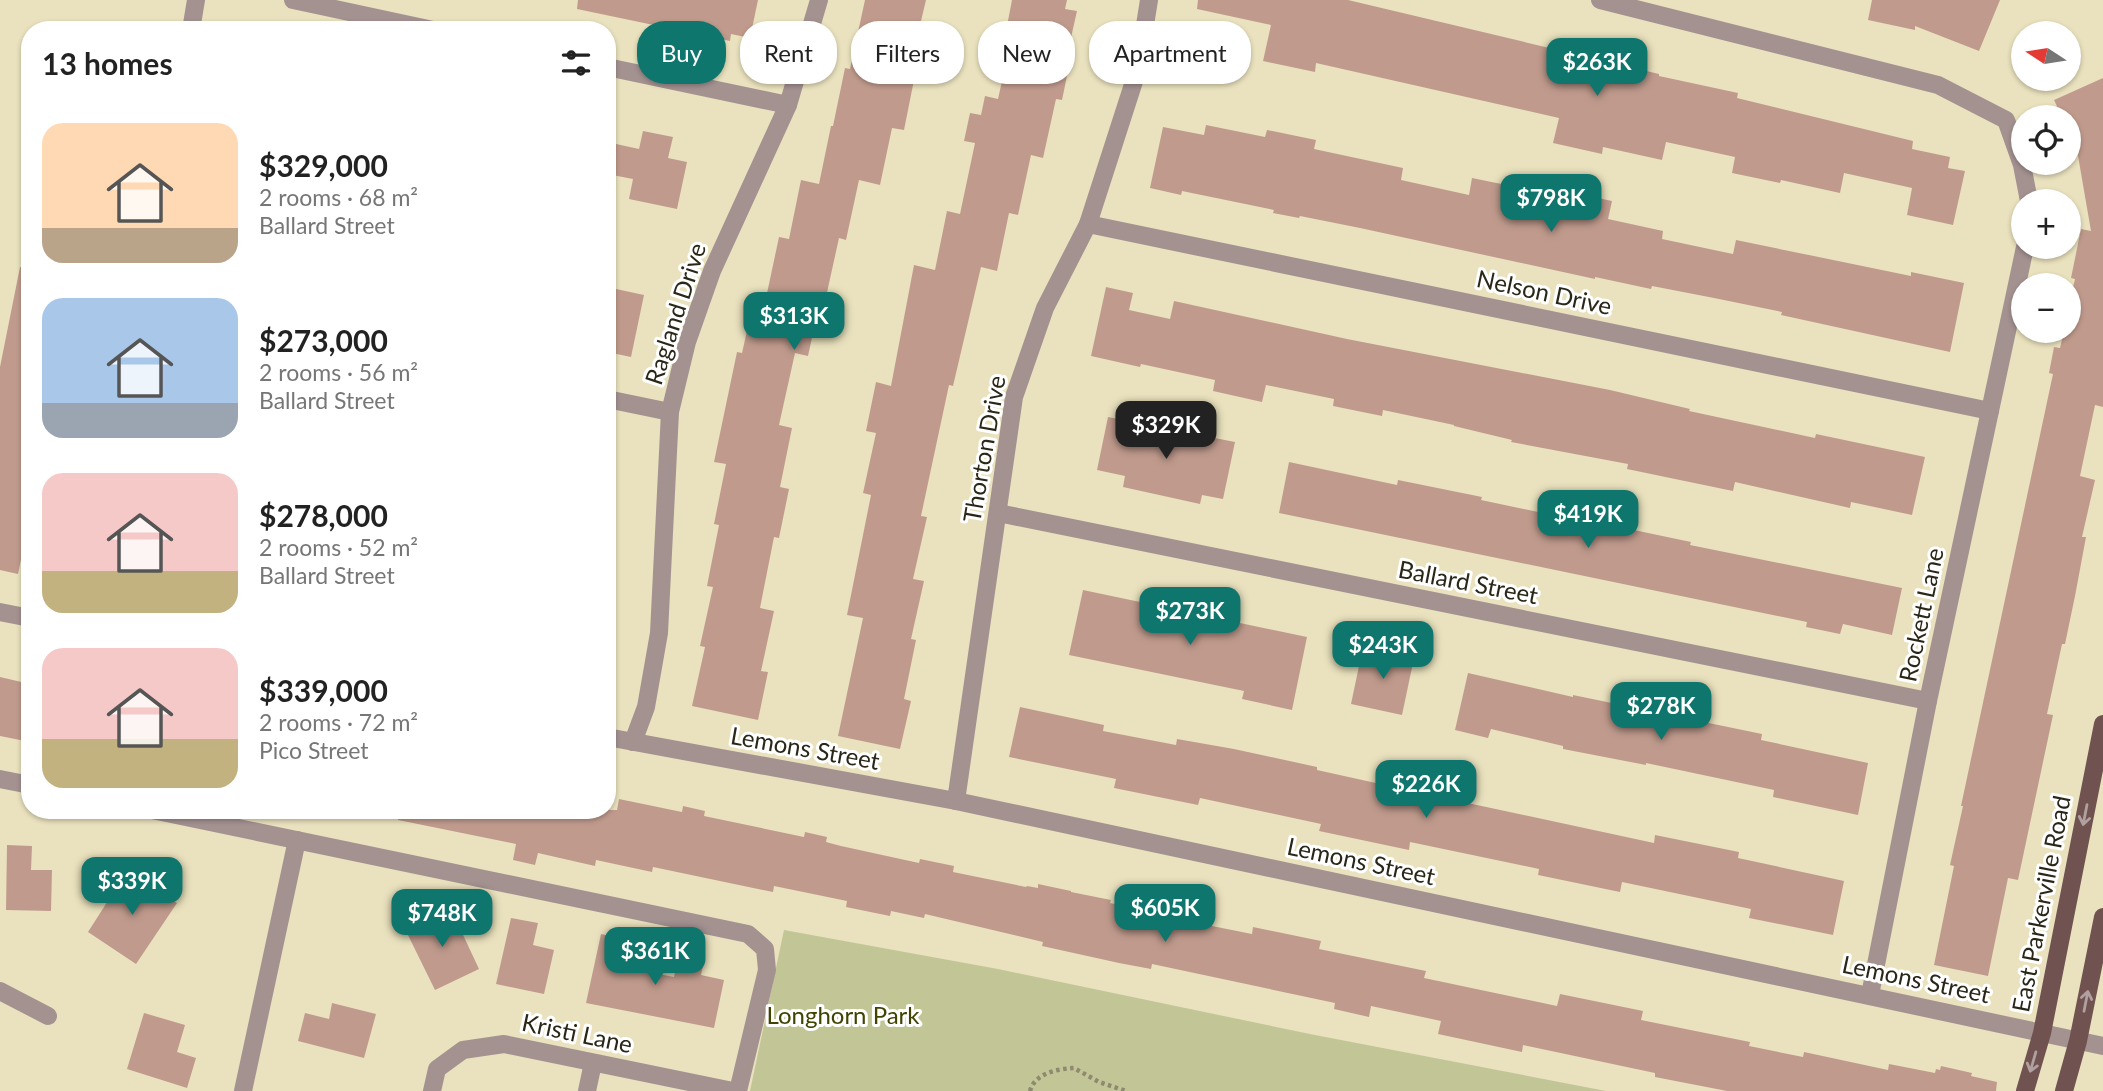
<!DOCTYPE html>
<html lang="en">
<head>
<meta charset="utf-8">
<style>
  :root { --surface:#fff; --page:#f2f2f2; --text:#222; --muted:#767676; --accent:#0f766e }
  body { margin:0; font-family:Lato,sans-serif; background:var(--page); color:var(--text); height:100vh; display:flex; flex-direction:column; font-size:26px; white-space:nowrap }
  * { box-sizing:border-box; margin:0 }
  p { font-size:23px; color:var(--muted) }
  .icon { flex:none; width:38px; height:38px; fill:none; stroke:currentColor; stroke-width:2; stroke-linecap:round; stroke-linejoin:round }
  .map { position:relative; flex:1; overflow:hidden }
  .details { position:absolute; left:21px; top:21px; width:595px; height:798px; display:flex; flex-direction:column; background:var(--surface); border-radius:28px; box-shadow:0 2px 5px #0004 }
  .details>* { flex:none }
  .top-card { position:absolute; left:637px; top:21px; width:665px; height:63px; display:flex; gap:14px }
  .needle { width:46px; rotate:282deg }
  .controls { position:absolute; left:2011px; top:21px; display:grid; gap:14px }
  .controls a { display:grid; place-items:center; width:70px; height:70px; border-radius:50%; background:var(--surface); box-shadow:0 2px 5px #0004; font-size:35px }
  .price { position:absolute; translate:-50% -60px; padding:0 16px; border-radius:14px; background:var(--accent); color:#fff; font-size:23px; line-height:46px; filter:drop-shadow(0 2px 4px #0008) }
  .price::after { content:''; position:absolute; left:50%; top:42px; width:21px; height:16px; margin-left:-10px; background:inherit; clip-path:polygon(0 0,100% 0,50% 100%) }
  .price.on { background:#222; color:#fff }
  ul { padding:0; list-style:none }
  li { display:flex; align-items:center; gap:21px; height:175px; padding:0 21px }
  li span { display:grid; place-items:center; flex:none; width:196px; height:140px; border-radius:21px; color:#555 }
  li>.icon { margin-inline-start:auto }
  span .icon { width:84px; height:84px; fill:#fffc; stroke-width:1 }
  li b { font-size:30px }
  h2 { display:flex; justify-content:space-between; align-items:center; height:84px; padding:0 21px; font-size:30px }
  .pill { padding:0 24px; border-radius:28px; background:var(--surface); box-shadow:0 2px 5px #0004; font-size:24px; line-height:63px }
  .pill.on { background:var(--accent); color:#fff }
  .map>svg:first-child { display:block }
  .green { fill:#c2c697 }
  .building { fill:#c09b8d }
  .lines { fill:none; stroke-linecap:round; stroke-linejoin:round }
  .path { stroke:#8e896f; stroke-width:4.5; stroke-dasharray:3.5 3.5; stroke-linecap:butt }
  .minor { stroke:#a49291; stroke-width:18 }
  .major { stroke:#705250; stroke-width:18 }
  .oneway { stroke:#b0a09f }
  .labels { text-anchor:middle; stroke-width:6; stroke-linejoin:round; paint-order:stroke }
  .street-label { font-size:24px; fill:#2a2719; stroke:#fff }
  .park-label { font-size:24px; fill:#414400; stroke:#fff }
</style>
</head>
<body>
<div class="map">
<svg width="2103" height="1091" viewBox="0 0 2103 1091">
  <rect width="100%" height="100%" fill="#eae2be"/>
  <polygon class="green" points="784,930 998,969 1315,1035 1606,1091 750,1091"/>
  <g class="building">
    <polygon points="578,0 758,0 750,38 731,34 730,41 577,9"/>
    <polygon points="865,0 926,0 921,21 934,23 924,72 916,70 904,130 892,128 880,185 859,180 846,240 839,238 826,297 821,296 808,356 795,353 779,425 792,428 780,487 789,489 779,538 774,537 760,608 774,611 761,671 768,672 758,720 692,706 705,647 700,646 713,587 707,586 719,525 714,524 726,464 714,462 737,352 742,353 755,295 766,298 779,237 789,239 801,180 819,184 831,126 833,126 845,68 850,69"/>
    <polygon points="1012,0 1067,0 1065,9 1077,11 1068,51 1072,52 1062,100 1056,99 1043,158 1031,155 1018,215 1009,213 997,271 981,267 953,386 949,385 921,516 927,517 913,579 924,581 911,639 916,640 904,699 911,701 900,749 838,736 863,618 847,615 871,495 863,493 876,433 866,431 876,382 891,386 914,265 935,270 947,211 960,214 975,143 964,141 970,113 981,115 985,96 998,99 1014,27 1007,26"/>
    <polygon points="1198,0 1348,0 1659,74 1659,76 1738,93 1737,98 1913,141 1912,149 1950,157 1948,168 1965,171 1953,225 1907,215 1912,188 1844,173 1840,193 1781,180 1780,183 1732,173 1735,157 1666,142 1662,160 1603,147 1602,154 1553,143 1559,118 1316,63 1315,72 1263,61 1271,25 1197,9"/>
    <polygon points="1872,0 2000,0 1979,51 1915,26 1915,30 1868,20"/>
    <polygon points="2103,78 2103,407 2095,405 2080,476 2095,480 2082,537 2086,537 2075,596 2065,644 2062,644 2047,714 2053,715 2018,880 2008,878 1988,976 1934,965 1954,866 1950,865 1963,806 1961,806 2053,374 2049,373 2054,347 2060,348 2064,331 2068,331 2068,309 2075,279 2071,278 2081,229 2091,231 2077,150 2068,131 2068,117 2062,117 2054,100"/>
    <polygon points="1206,125 1265,137 1267,130 1316,140 1314,149 1403,168 1401,180 1469,195 1472,178 1560,196 1561,190 1612,201 1608,219 1663,231 1662,239 1733,254 1736,240 1911,276 1911,272 1964,283 1950,352 1781,315 1782,312 1714,298 1652,286 1651,289 1595,277 1595,279 1360,228 1300,216 1299,218 1273,213 1274,210 1182,191 1181,195 1150,188 1163,127 1204,135"/>
    <polygon points="643,131 673,137 668,158 687,162 677,209 629,199 633,179 607,174 607,142 639,149"/>
    <polygon points="20,267 30,268 30,516 18,574 0,570 0,367"/>
    <polygon points="607,287 644,295 631,357 607,352"/>
    <polygon points="1106,287 1133,293 1129,310 1170,319 1174,301 1347,339 1610,390 1690,409 1689,411 1815,438 1816,434 1925,457 1912,515 1851,502 1850,508 1735,482 1733,491 1675,479 1627,469 1628,464 1511,442 1512,440 1454,426 1454,425 1383,410 1382,416 1333,406 1334,399 1266,385 1262,402 1213,391 1215,380 1141,364 1140,367 1091,356"/>
    <polygon points="1108,417 1235,442 1223,499 1202,495 1200,504 1123,487 1125,476 1097,470"/>
    <polygon points="1289,462 1397,485 1398,480 1482,497 1481,500 1609,527 1610,525 1691,542 1690,545 1902,588 1892,635 1843,624 1840,634 1806,627 1807,622 1279,513"/>
    <polygon points="1083,590 1307,637 1292,710 1242,699 1244,691 1069,655"/>
    <polygon points="1363,647 1414,658 1402,715 1351,704"/>
    <polygon points="1468,673 1573,697 1573,695 1762,734 1761,740 1868,763 1858,815 1773,797 1774,790 1646,763 1646,765 1563,749 1563,746 1491,729 1488,738 1455,730"/>
    <polygon points="0,677 30,684 30,742 0,736"/>
    <polygon points="1020,707 1104,725 1103,731 1176,745 1177,739 1234,749 1317,767 1317,770 1421,793 1654,843 1655,835 1739,852 1738,858 1844,881 1833,935 1749,918 1751,909 1622,882 1620,892 1538,875 1539,869 1410,842 1409,850 1319,831 1321,824 1200,798 1198,805 1114,788 1116,779 1009,757"/>
    <polygon points="619,799 682,812 683,806 705,811 704,816 804,837 805,832 827,837 826,842 841,846 919,863 920,859 954,866 953,872 1026,887 1027,886 1038,888 1038,884 1071,891 1071,892 1111,900 1110,903 1173,916 1175,907 1214,916 1212,926 1252,934 1253,927 1321,941 1319,949 1426,971 1424,978 1557,1006 1560,994 1643,1011 1641,1020 1750,1042 1749,1046 1803,1057 1804,1052 1888,1070 1889,1064 1935,1073 1936,1069 1940,1070 1941,1066 1972,1073 1971,1076 1997,1082 1996,1091 1727,1091 1655,1077 1655,1073 1523,1045 1522,1052 1438,1034 1441,1021 1371,1006 1369,1017 1334,1009 1335,1003 1152,964 1151,969 1119,963 1042,946 1043,942 925,914 924,918 891,911 890,916 846,907 847,901 774,886 773,892 653,867 652,872 596,860 595,866 538,853 535,865 513,860 516,844 398,820 399,810 617,810"/>
    <polygon points="7,845 32,846 31,870 52,870 51,911 6,910"/>
    <polygon points="127,871 177,903 136,964 88,932"/>
    <polygon points="450,907 479,969 435,990 405,929"/>
    <polygon points="511,918 538,923 533,945 554,950 544,994 496,984"/>
    <polygon points="601,934 628,940 622,967 674,977 679,951 705,956 701,975 724,980 714,1028 586,1003"/>
    <polygon points="332,1003 376,1014 364,1058 298,1041 305,1013 329,1019"/>
    <polygon points="144,1013 185,1025 177,1052 196,1058 187,1088 127,1069"/>
  </g>
  <g class="lines">
    <path class="path" d="M1030,1091C1035,1073 1057,1069 1074,1068L1099,1082L1126,1091"/>
    <g class="minor">
      <polyline points="293,0 433,30"/>
      <polyline points="1600,0 1938,85 2006,120 2022,165 2029,201"/>
      <polyline points="191,30 196,0"/>
      <polyline points="607,67 788,105"/>
      <polyline points="1088,224 1990,411"/>
      <polyline points="607,399 670,412"/>
      <polyline points="998,513 1928,701"/>
      <polyline points="0,612 30,618"/>
      <polyline points="607,737 956,801 2103,1046"/>
      <polyline points="633,742 646,707 659,633 670,412 687,342 712,271 788,105 819,0"/>
      <polyline points="0,779 30,785"/>
      <polyline points="956,801 1014,397 1045,308 1088,224 1138,69 1149,0"/>
      <polyline points="152,810 748,934 765,949 767,970 738,1091"/>
      <polyline points="0,991 48,1016"/>
      <polyline points="1870,995 1928,701 2025,247"/>
      <polyline points="243,1091 297,840"/>
      <polyline points="432,1091 437,1069 463,1050 504,1044 733,1091"/>
      <polyline points="587,1091 593,1063"/>
    </g>
    <g class="major">
      <polyline points="2025,1091 2042,1033 2103,724"/>
      <polyline points="2064,1091 2078,1041 2103,917"/>
    </g>
  </g>
  <defs><path id="oneway-shaft" d="M-6 0H5M1.5-3L5.5 0L1.5 3" fill="none" stroke-width="1.6" stroke-linecap="round" stroke-linejoin="round" transform="scale(1.75)"/></defs>
  <g class="oneway">
    <use href="#oneway-shaft" transform="translate(2085 815) rotate(101)"/>
    <use href="#oneway-shaft" transform="translate(2086 1001) rotate(-79)"/>
    <use href="#oneway-shaft" transform="translate(2033 1062) rotate(106)"/>
  </g>
  <g class="labels">
    <g class="street-label">
      <text transform="translate(1544 293) rotate(12)" y="8">Nelson Drive</text>
      <text transform="translate(676 314) rotate(-72)" y="8">Ragland Drive</text>
      <text transform="translate(985 449) rotate(-80)" y="8">Thorton Drive</text>
      <text transform="translate(1468 583) rotate(11)" y="8">Ballard Street</text>
      <text transform="translate(1922 615) rotate(-78)" y="8">Rockett Lane</text>
      <text transform="translate(805 749) rotate(10)" y="8">Lemons Street</text>
      <text transform="translate(1361 862) rotate(12)" y="8">Lemons Street</text>
      <text transform="translate(2042 904) rotate(-79)" y="8">East Parkerville Road</text>
      <text transform="translate(1916 980) rotate(12)" y="8">Lemons Street</text>
      <text transform="translate(577 1034) rotate(12)" y="8">Kristi Lane</text>
    </g>
    <g class="park-label">
      <text x="843" y="1024">Longhorn Park</text>
    </g>
  </g>
</svg>
<div class="controls">
<a><svg class="needle" viewBox="-14 -14 28 28"><path d="M0-13l5 13h-10z" fill="#e53935"/><path d="M0 13l5-13h-10z" fill="#767676"/></svg></a>
<a><svg class="icon" aria-label="locate" viewBox="0 0 24 24"><circle cx="12" cy="12" r="6"/><path d="M12 2v4M12 18v4M2 12h4M18 12h4"/></svg></a>
<a>+</a>
<a>−</a>
</div>
<b class="price" style="left:1597px;top:98px">$263K</b>
<b class="price" style="left:1551px;top:234px">$798K</b>
<b class="price" style="left:794px;top:352px">$313K</b>
<b class="price on" style="left:1166px;top:461px">$329K</b>
<b class="price" style="left:1588px;top:550px">$419K</b>
<b class="price" style="left:1190px;top:647px">$273K</b>
<b class="price" style="left:1383px;top:681px">$243K</b>
<b class="price" style="left:1661px;top:742px">$278K</b>
<b class="price" style="left:1426px;top:820px">$226K</b>
<b class="price" style="left:132px;top:917px">$339K</b>
<b class="price" style="left:1165px;top:944px">$605K</b>
<b class="price" style="left:442px;top:949px">$748K</b>
<b class="price" style="left:655px;top:987px">$361K</b>
<div class="top-card">
<a class="pill on">Buy</a>
<a class="pill">Rent</a>
<a class="pill">Filters</a>
<a class="pill">New</a>
<a class="pill">Apartment</a>
</div>
<section class="details">
<h2>13 homes<svg class="icon" aria-label="filters" viewBox="0 0 24 24"><path d="M4 7h16M4 17h16"/><circle cx="9" cy="7" r="2"/><circle cx="15" cy="17" r="2"/></svg></h2>
<ul>
<li><span style="background:linear-gradient(#ffd9b3 75%,#b9a48a 0)"><svg class="icon" aria-label="home" viewBox="0 0 24 24"><path d="M3 11l9-7 9 7M6 9v11h12V9"/></svg></span><div><b>$329,000</b><p>2 rooms · 68 m²</p><p>Ballard Street</p></div></li>
<li><span style="background:linear-gradient(#a9c7e8 75%,#9aa5b1 0)"><svg class="icon" aria-label="home" viewBox="0 0 24 24"><path d="M3 11l9-7 9 7M6 9v11h12V9"/></svg></span><div><b>$273,000</b><p>2 rooms · 56 m²</p><p>Ballard Street</p></div></li>
<li><span style="background:linear-gradient(#f6c9c9 70%,#c2b280 0)"><svg class="icon" aria-label="home" viewBox="0 0 24 24"><path d="M3 11l9-7 9 7M6 9v11h12V9"/></svg></span><div><b>$278,000</b><p>2 rooms · 52 m²</p><p>Ballard Street</p></div></li>
<li><span style="background:linear-gradient(#f6c9c9 65%,#c2b280 0)"><svg class="icon" aria-label="home" viewBox="0 0 24 24"><path d="M3 11l9-7 9 7M6 9v11h12V9"/></svg></span><div><b>$339,000</b><p>2 rooms · 72 m²</p><p>Pico Street</p></div></li>
</ul>
</section>
</div>
</body>
</html>
